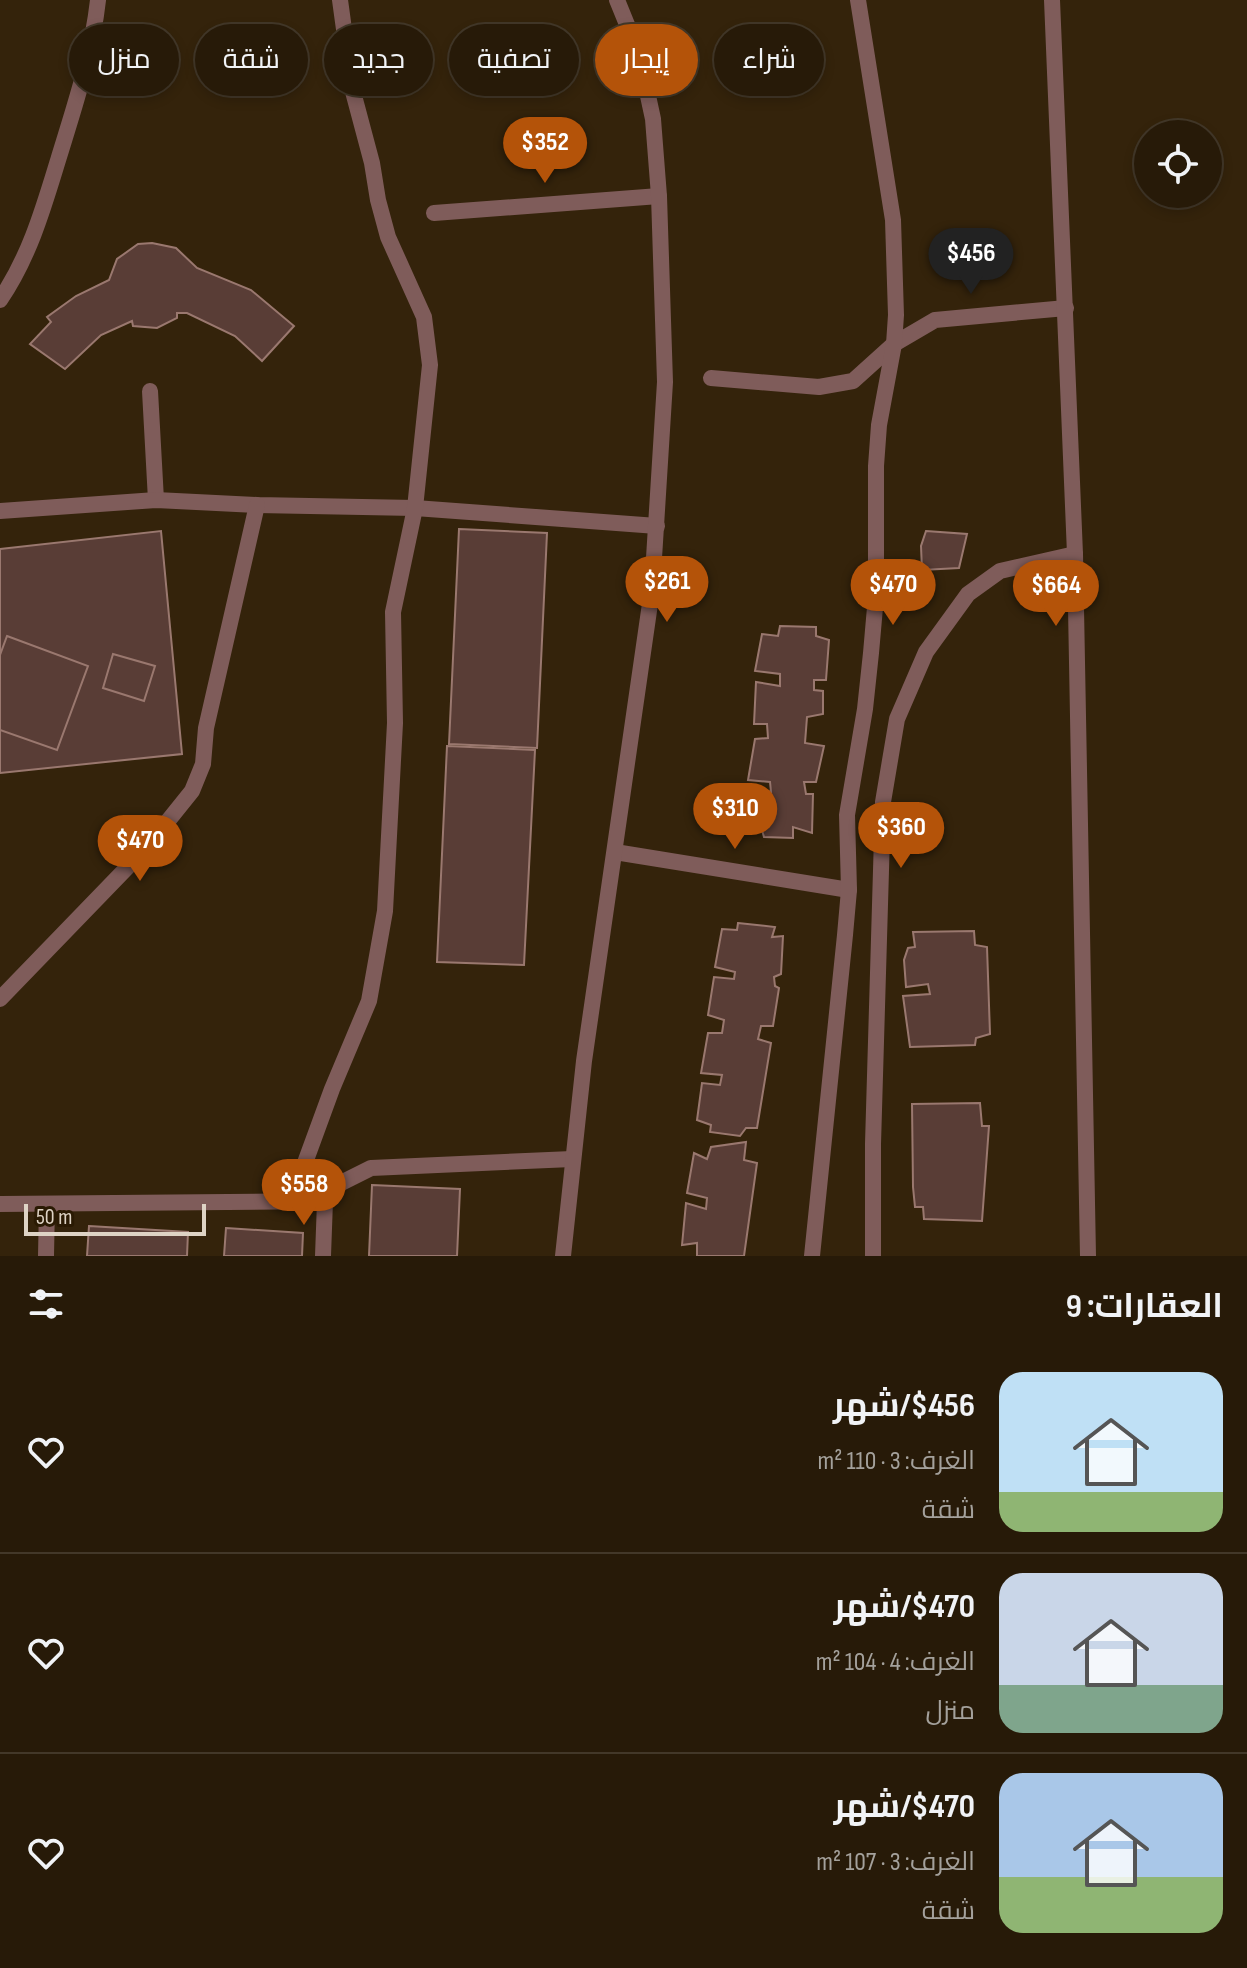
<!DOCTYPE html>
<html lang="ar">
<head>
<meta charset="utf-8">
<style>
  :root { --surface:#271a08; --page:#2f2312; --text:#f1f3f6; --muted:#a4a19c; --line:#433829; --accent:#b45309 }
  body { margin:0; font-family:"Sofia Sans Condensed",Cairo,sans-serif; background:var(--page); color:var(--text); direction:rtl; height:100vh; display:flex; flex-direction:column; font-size:30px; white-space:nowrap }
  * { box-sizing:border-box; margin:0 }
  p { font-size:26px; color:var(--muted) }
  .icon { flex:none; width:44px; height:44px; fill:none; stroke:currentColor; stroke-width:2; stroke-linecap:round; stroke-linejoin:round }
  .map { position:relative; height:1256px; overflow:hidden; direction:ltr }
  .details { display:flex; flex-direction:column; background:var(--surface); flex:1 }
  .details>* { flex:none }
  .guide { position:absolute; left:24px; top:24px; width:800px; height:72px; direction:rtl; display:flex; gap:16px }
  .fabs { position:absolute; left:1134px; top:120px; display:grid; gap:16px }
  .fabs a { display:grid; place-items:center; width:88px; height:88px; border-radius:50%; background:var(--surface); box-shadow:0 4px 12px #0003,0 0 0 2px var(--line); font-size:40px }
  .scale { position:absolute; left:24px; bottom:20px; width:182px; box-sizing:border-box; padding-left:8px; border:4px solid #ded3c5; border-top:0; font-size:22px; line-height:28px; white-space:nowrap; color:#ded3c5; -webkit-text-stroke:6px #2a1a03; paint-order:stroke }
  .price { position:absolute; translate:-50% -68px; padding:0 18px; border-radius:28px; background:var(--accent); color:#fff; font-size:26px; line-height:52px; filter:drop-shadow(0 2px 4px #0008) }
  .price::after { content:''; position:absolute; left:50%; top:48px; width:24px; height:18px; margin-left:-12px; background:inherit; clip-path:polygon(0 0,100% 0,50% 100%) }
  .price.selected { background:#222; color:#fff }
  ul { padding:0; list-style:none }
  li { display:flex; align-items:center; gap:24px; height:200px; padding:0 24px }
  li+li { border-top:2px solid var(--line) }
  li span { display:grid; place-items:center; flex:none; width:224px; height:160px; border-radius:24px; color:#555 }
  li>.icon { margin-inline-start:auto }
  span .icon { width:96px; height:96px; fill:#fffc; stroke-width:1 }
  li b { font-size:34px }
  h2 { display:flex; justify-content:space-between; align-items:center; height:96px; padding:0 24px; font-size:34px }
  .chip { padding:0 28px; border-radius:36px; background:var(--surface); box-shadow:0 4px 12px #0003,0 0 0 2px var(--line); font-size:28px; line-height:72px }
  .chip.selected { background:var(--accent); color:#fff }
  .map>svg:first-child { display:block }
  .building { fill:#593d36; stroke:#9a786f; stroke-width:2 }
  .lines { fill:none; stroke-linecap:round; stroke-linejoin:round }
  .minor { stroke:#7f5c5a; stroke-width:16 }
  .tertiary { stroke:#7f5c5a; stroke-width:16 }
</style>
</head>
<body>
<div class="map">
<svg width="1247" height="1256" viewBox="0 0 1247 1256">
  <rect width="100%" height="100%" fill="#34230b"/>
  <g class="building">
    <polygon points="152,243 176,248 197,268 251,290 294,326 262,361 235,336 187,313 177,313 177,318 157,328 133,326 132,321 101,335 65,369 30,344 51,322 47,317 76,296 109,280 117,259 138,244"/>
    <polygon points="459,529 547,533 537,748 449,744"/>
    <polygon points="161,531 182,754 0,773 0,549"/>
    <polygon points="926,531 967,534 959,568 922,570 921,546"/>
    <polygon points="780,626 816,627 816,636 829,640 826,680 814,680 814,690 823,691 823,714 807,717 805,743 824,746 816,782 804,782 806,794 813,794 812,833 793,827 793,838 764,837 761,827 748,828 749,787 771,792 770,782 748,780 755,739 768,738 767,724 754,724 756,682 780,686 780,674 755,671 762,634 778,636"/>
    <polygon points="7,636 88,666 57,750 0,730 0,655"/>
    <polygon points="113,654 155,666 144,701 103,688"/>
    <polygon points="447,746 535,750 524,965 437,962"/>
    <polygon points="738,923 775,927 772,937 783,936 781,974 774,977 775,986 779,988 773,1026 761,1026 758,1039 771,1043 757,1128 746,1128 740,1136 710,1132 711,1125 697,1120 702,1083 720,1085 722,1075 701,1073 708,1033 722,1033 724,1020 708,1015 714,977 734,979 735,972 715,967 722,929 737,930"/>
    <polygon points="974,931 975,945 987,947 990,1034 976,1038 975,1045 910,1047 903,996 930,994 928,984 906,987 904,960 908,948 915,947 913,932"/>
    <polygon points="980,1103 982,1126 989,1126 982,1221 924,1219 923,1207 915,1207 913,1187 912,1104"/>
    <polygon points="746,1142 744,1160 757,1163 744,1256 697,1256 697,1243 682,1245 686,1203 706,1209 707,1198 687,1193 694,1153 707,1159 711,1147"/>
    <polygon points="372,1185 460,1189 457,1256 369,1256"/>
    <polygon points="89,1226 188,1232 187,1256 87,1256"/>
    <polygon points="226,1228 303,1233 302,1256 224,1256"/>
  </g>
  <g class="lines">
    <g class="minor">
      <polyline points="434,213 659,196"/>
      <path d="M0,300C30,256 44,206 59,157C75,105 92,54 98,0"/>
      <polyline points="711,378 819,387 853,381 894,344 935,320 1066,308"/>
      <polyline points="150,391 156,500"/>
      <polyline points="0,511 156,500 257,505 415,508 657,526"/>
      <polyline points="615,852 849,890"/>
      <polyline points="0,999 147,847 192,791 203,764 206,728 257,505"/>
      <polyline points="291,1201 332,1089 369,1001 385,911 395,723 393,612 415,508 430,365 424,317 388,237 378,200 372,163 352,88 340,0"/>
      <polyline points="0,1204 325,1201 337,1185 371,1168 572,1159"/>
      <polyline points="46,1256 47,1205"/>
      <polyline points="323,1256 325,1201"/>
      <polyline points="563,1256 584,1061 652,590 665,382 659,196 653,119 639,54 617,0"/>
      <polyline points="812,1256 845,935 849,890 847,815 865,709 871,653 876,596 876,466 879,425 894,344 896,315 893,220 858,0"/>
      <polyline points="873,1256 873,1144 883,802 897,719 926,652 968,594 1000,571 1075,554"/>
    </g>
    <polyline class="tertiary" points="1052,0 1075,554 1088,1256"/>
  </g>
</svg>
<div class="fabs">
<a><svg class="icon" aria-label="locate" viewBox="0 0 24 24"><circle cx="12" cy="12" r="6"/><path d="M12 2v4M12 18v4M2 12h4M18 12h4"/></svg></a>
</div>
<div class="scale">50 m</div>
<b class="price" style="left:545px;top:185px">$352</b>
<b class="price selected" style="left:971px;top:296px">$456</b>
<b class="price" style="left:667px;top:624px">$261</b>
<b class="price" style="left:893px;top:627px">$470</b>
<b class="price" style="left:1056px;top:628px">$664</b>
<b class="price" style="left:735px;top:851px">$310</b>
<b class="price" style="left:901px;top:870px">$360</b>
<b class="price" style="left:140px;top:883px">$470</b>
<b class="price" style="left:304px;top:1227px">$558</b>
<div class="guide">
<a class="chip">شراء</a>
<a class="chip selected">إيجار</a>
<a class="chip">تصفية</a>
<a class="chip">جديد</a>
<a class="chip">شقة</a>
<a class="chip">منزل</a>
</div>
</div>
<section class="details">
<h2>العقارات: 9<svg class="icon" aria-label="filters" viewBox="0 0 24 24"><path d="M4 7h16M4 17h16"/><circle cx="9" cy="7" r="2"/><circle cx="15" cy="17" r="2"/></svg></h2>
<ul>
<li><span style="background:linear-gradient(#bfe0f5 75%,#8fb573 0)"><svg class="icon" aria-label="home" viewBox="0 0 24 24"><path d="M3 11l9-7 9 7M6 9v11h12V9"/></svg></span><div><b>$456/شهر</b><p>الغرف: 3 · 110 m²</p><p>شقة</p></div><svg class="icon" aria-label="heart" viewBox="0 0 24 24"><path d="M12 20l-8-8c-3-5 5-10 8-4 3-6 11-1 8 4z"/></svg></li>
<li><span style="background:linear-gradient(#c9d6e8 70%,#7fa58c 0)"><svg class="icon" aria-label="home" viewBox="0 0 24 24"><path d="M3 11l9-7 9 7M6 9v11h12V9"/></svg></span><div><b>$470/شهر</b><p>الغرف: 4 · 104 m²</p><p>منزل</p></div><svg class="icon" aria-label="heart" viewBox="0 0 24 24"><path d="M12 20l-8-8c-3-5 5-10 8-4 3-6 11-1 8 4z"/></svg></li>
<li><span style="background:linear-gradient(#a9c7e8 65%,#8fb573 0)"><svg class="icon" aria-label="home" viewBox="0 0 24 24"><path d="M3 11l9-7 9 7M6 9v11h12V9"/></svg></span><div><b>$470/شهر</b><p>الغرف: 3 · 107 m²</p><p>شقة</p></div><svg class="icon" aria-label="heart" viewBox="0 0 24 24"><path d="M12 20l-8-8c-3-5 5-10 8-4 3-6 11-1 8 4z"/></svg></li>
</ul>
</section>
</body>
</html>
